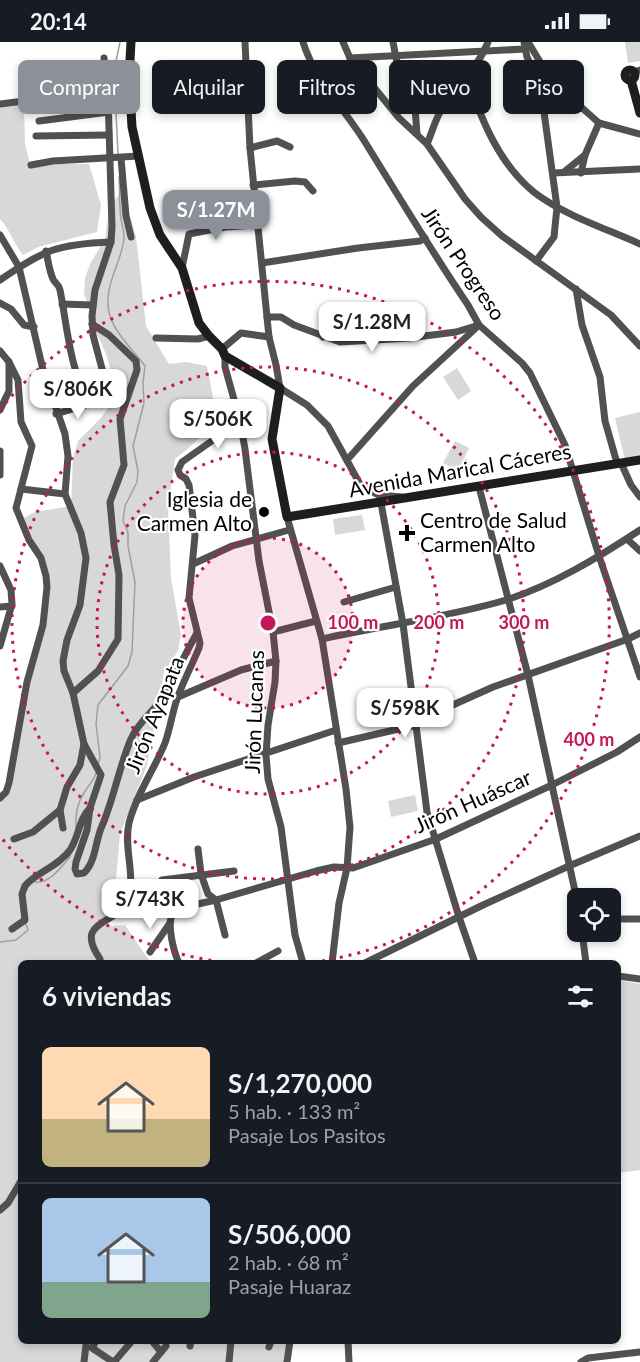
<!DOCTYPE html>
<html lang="es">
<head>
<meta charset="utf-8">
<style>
  :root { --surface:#171b24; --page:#20242c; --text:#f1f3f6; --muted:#9ea1a6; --line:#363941; --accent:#8c9099 }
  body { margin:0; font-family:Lato,sans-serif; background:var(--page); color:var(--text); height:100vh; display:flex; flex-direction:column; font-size:22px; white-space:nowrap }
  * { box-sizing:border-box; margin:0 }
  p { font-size:20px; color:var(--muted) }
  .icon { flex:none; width:33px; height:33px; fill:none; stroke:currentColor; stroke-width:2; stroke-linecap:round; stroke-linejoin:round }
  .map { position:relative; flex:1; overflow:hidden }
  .side { position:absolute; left:18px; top:918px; width:603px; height:384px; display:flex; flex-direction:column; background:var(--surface); border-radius:9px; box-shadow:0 3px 9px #0003 }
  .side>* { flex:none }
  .banner { position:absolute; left:18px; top:18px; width:604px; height:54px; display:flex; gap:12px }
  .buttons { position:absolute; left:567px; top:846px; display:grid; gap:12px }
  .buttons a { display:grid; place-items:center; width:54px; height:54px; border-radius:9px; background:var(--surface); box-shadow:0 3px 9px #0003; font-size:30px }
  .price { position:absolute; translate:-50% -51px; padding:0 14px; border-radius:12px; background:#fff; color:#222; font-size:20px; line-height:39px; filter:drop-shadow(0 2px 3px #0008) }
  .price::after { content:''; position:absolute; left:50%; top:36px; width:18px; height:14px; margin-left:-9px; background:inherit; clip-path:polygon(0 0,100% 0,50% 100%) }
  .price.active { background:var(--accent); color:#fff }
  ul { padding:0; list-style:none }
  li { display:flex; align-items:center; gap:18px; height:150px; padding:0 24px }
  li+li { border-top:2px solid var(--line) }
  li span { display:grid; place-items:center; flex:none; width:168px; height:120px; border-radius:9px; color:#555 }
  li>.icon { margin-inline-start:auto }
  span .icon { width:72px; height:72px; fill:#fffc; stroke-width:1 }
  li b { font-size:26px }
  h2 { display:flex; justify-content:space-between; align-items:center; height:72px; padding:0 24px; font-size:26px }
  .pill { padding:0 21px; border-radius:9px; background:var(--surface); box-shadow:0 3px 9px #0003; font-size:21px; line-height:54px }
  .pill.active { background:var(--accent); color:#fff }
  .status { display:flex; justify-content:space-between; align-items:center; height:42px; padding:0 30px; background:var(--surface); direction:ltr }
  .status svg { height:16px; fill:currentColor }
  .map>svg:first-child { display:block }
  .green { fill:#d8d8d8 }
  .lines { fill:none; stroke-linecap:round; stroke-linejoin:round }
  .stream { stroke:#9f9f9f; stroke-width:1.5 }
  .street { stroke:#515151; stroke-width:7 }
  .secondary { stroke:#1e1e1e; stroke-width:9 }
  .ring { fill:none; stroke:#c2185b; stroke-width:3; stroke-dasharray:3 6 }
  .poi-dot { fill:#000; stroke:#fff; stroke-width:2 }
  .labels { text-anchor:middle; stroke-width:4.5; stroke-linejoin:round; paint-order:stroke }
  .street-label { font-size:21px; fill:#000; stroke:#fff }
  .poi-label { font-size:21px; fill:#000; stroke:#fff; text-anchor:end }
  .centre { fill:#c2185b; stroke:#fff; stroke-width:3 }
  .ring-label { font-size:18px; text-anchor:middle; font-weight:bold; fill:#c2185b; stroke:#fff; stroke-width:4.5; stroke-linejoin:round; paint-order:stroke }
</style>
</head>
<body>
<div class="status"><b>20:14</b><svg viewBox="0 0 49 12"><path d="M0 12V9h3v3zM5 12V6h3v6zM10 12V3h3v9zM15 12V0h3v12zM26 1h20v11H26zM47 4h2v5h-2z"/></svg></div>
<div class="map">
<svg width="640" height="1320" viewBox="0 0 640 1320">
  <rect width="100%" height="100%" fill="#fff"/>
  <g class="green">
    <polygon points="625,0 640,0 640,19 628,21"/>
    <path d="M24,62L25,102L31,126L59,122H89L101,163L97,190L38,205L23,213C14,202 10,188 0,177V65Z"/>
    <path d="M122,145L136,195L146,284L169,322L186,320L207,324C210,341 217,364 211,380C206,393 185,409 175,417L168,464L171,536L181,593L178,609L164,630L147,723L120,792L116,838L106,871V884L125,883L151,921H21V1299H288L286,1320H0V761L9,751L27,648L45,585L48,536L23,476L35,470L71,464L73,416L78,399L100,377L112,361L114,339L106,312L97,292L84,251L85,236L90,222L105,197L109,166L118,154Z"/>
    <polygon points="457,326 471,349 458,358 443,335"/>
    <polygon points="640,370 640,415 625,418 615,376"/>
    <polygon points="455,399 469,406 458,429 443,421"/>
    <polygon points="362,473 365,488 335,493 333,477"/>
    <polygon points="415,753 418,769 391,775 388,759"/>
    <polygon points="618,938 640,942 640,1128 618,1131"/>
  </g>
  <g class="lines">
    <g class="stream">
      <polyline points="118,112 114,29 120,0"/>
      <path d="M98,723L100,715L96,682L98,663L128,624L132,610L135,540L128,504V490L123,479L125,464L137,440L138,429L133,404L144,361L143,341L145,324C128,301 102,282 109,249C112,230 123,214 124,195C124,189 122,183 121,177C119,163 120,149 119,135"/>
      <path d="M76,786C75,772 77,760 86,748C90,741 94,739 96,731"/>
      <path d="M35,840C50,842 61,825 70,815L71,811"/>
      <polyline points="0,900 16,898 28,888 25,880"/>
    </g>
    <g class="street">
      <polyline points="245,0 250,106 269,295 276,323 280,346 307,363 328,384 361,444 379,453 402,455"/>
      <path d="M303,0C315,39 344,66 365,100C399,155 432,210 468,263L479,283L522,321L530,331L565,403L599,514L640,635"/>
      <polyline points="343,0 350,16 399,76 427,102 465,157 481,175 502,194 611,273 640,304"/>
      <polyline points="393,0 402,47 415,66 417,92"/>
      <polyline points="524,0 527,15 540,41 557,165 554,195 536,219"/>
      <polyline points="528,0 545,28 562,48"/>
      <polyline points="350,16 525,7"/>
      <polyline points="634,30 640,28"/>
      <path d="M467,36C482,79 499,122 535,151C564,173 607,187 640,202"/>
      <polyline points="542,54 562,48 599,81 640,92"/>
      <polyline points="0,62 55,55 107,43"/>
      <polyline points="39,79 109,70"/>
      <polyline points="36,94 109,93"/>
      <path d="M427,102C432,91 435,77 442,67C457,44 478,26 488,0"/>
      <polyline points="250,106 277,99 290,105"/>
      <polyline points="121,116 126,174 131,195"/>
      <polyline points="31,123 53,119 139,114"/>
      <polyline points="564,130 585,113"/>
      <polyline points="553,131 640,127"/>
      <polyline points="581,131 585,113 599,81"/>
      <polyline points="253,143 295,139 305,140 313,149"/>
      <path d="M0,193L19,225L43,328L65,392L68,414L65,452L81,491L86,516L80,563L67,598L63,619L64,629L73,651L84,702L101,733L90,766L87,788L76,820L75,827L77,832L84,831C96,820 95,799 102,784C114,756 119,725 131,697C137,682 150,673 159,660C173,638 184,614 197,591"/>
      <path d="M46,209C48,218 49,228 53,237C55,242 59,242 60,248C67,281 70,336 92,361L101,359L109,353L93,293L92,274L95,248L111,200L112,185L108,54L104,16"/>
      <polyline points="262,221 358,206 420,199 425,196"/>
      <polyline points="182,226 189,192 225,185 257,183"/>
      <path d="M0,238C44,208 57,202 111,200"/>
      <polyline points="576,247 582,283 600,335 605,379 617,421"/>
      <polyline points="0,261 11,267 24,283 34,285"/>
      <polyline points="62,262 93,263"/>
      <polyline points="267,275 281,275 294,283 340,300 409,296 456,290 479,283"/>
      <path d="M323,295C329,283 340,280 353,277"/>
      <polyline points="156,296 198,297 209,294"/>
      <polyline points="222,307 241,291 269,295"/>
      <polyline points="0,309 9,320 18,338 21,380 32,404 16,466 29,498 41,516 46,534 47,545 43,583 27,640 9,741 6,750 0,756"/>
      <polyline points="225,314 225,325 240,379 245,407 259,519 273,590 276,619 275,640 268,683 266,713 268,737 281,785 295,893 303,921"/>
      <polyline points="0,368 9,349 9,320"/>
      <polyline points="56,372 92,361"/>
      <polyline points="0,409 0,433"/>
      <polyline points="347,418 413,344 477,285"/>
      <polyline points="621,421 631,443 640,455"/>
      <polyline points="479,445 528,633 578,863"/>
      <polyline points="21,447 65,452"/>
      <polyline points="381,461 403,582 427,770 459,875 475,921"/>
      <polyline points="287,475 322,597 346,747 350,785 347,826 339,861 332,921"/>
      <polyline points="627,497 640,509"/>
      <polyline points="193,522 232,504 289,488"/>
      <polyline points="0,524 11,548 12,562 0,604"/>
      <polyline points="344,560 396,545"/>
      <polyline points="0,565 12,564"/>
      <polyline points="273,590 316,579"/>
      <path d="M322,597C383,583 445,576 506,558C553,543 599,515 640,488"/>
      <polyline points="73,651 98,629 118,597 119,533 114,503 110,460 124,423 120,377 137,328 136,319 109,293 92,282"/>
      <polyline points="178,655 241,628 276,619"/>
      <polyline points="338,701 416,683 426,675 493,645 628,597 640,591"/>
      <polyline points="137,758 194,735 336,688"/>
      <polyline points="60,768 63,786"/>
      <polyline points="14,797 33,790 60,768 67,745 80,723 84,702"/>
      <polyline points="198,807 201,832 208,852 216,858 225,893"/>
      <polyline points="162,838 234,829"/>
      <polyline points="610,877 640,877"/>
      <path d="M12,887L25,878L22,852L25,844C35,831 58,825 70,808C79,795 79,776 90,766"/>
      <polyline points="582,890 586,921"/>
      <polyline points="150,910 170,881"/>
      <path d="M100,917C73,877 116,885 127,858C137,835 123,807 129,781C136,753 154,728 165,701C170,687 172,672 177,657C183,640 192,623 199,606L200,601L189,556L195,493L189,443L186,437L180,433L178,428L182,420L240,379"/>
      <path d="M179,921C174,911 167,884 172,873C174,868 179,867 184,865L216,858L316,829L334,825L353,826L436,797L552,743L617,710L640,695"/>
      <polyline points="256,921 278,909"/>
      <polyline points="365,921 483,863 569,824 640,794"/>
      <polyline points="618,934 640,937"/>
      <polyline points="0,1168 8,1161 21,1139"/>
      <polyline points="96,1299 92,1306 113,1320"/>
      <polyline points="152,1299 161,1310"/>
      <polyline points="348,1299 349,1320"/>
      <polyline points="190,1304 191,1299"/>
      <polyline points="269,1305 271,1299"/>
      <polyline points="84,1320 86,1303"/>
      <polyline points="114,1320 132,1299"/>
      <polyline points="153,1320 166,1304"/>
      <polyline points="229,1320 231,1299"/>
      <polyline points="287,1320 290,1299"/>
      <polyline points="581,1320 588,1316 640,1310"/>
    </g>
    <g class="secondary">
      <polyline points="131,0 129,36 132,85 150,166 160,193 182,226 199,281 209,294 222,307 225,314 280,346 272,397 287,475 640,418"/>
      <circle cx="630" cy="33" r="5"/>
      <polyline points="631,38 640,71"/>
    </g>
  </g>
  <circle cx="268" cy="581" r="85" fill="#c2185b" fill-opacity=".12"/>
  <g class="ring">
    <circle cx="268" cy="581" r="85"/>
    <circle cx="268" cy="581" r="171"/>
    <circle cx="268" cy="581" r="256"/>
    <path d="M229 921A342 342 0 0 1 0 794M0 368A342 342 0 1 1 307 921"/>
  </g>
  <g class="poi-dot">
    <circle cx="264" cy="470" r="6"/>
    <path d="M404 482h6v6h6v6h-6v6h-6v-6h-6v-6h6z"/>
  </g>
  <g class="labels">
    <g class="street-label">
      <text transform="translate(463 222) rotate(56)" y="7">Jirón Progreso</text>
      <text transform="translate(460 429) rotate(-10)" y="7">Avenida Marical Cáceres</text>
      <text transform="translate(255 670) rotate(-88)" y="7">Jirón Lucanas</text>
      <text transform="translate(155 673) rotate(-68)" y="7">Jirón Ayapata</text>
      <text transform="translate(473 760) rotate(-24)" y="7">Jirón Huáscar</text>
    </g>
    <g class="poi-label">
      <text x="252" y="465">Iglesia de<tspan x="252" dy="24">Carmen Alto</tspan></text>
      <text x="420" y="486" text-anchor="start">Centro de Salud<tspan x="420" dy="24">Carmen Alto</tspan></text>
    </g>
  </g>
  <circle cx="268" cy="581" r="9" class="centre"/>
  <g class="ring-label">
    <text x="353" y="587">100 m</text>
    <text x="439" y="587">200 m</text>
    <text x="524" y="587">300 m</text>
    <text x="589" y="704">400 m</text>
  </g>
</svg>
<div class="buttons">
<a><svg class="icon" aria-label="locate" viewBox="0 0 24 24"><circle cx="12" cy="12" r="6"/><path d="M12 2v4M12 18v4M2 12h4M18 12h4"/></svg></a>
</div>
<b class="price active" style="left:216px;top:199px">S/1.27M</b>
<b class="price" style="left:372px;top:311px">S/1.28M</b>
<b class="price" style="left:78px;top:378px">S/806K</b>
<b class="price" style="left:218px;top:408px">S/506K</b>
<b class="price" style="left:405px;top:697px">S/598K</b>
<b class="price" style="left:150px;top:888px">S/743K</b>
<div class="banner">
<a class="pill active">Comprar</a>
<a class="pill">Alquilar</a>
<a class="pill">Filtros</a>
<a class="pill">Nuevo</a>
<a class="pill">Piso</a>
</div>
<section class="side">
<h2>6 viviendas<svg class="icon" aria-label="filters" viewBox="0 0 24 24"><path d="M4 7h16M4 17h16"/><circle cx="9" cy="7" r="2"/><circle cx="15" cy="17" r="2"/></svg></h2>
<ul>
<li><span style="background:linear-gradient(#ffd9b3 60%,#c2b280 0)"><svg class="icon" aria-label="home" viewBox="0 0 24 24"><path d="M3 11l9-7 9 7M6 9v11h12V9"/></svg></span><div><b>S/1,270,000</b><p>5 hab. · 133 m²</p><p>Pasaje Los Pasitos</p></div></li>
<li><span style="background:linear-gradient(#a9c7e8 70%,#7fa58c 0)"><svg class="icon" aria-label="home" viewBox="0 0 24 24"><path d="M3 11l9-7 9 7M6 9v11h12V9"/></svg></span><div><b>S/506,000</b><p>2 hab. · 68 m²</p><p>Pasaje Huaraz</p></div></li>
</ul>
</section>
</div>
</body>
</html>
